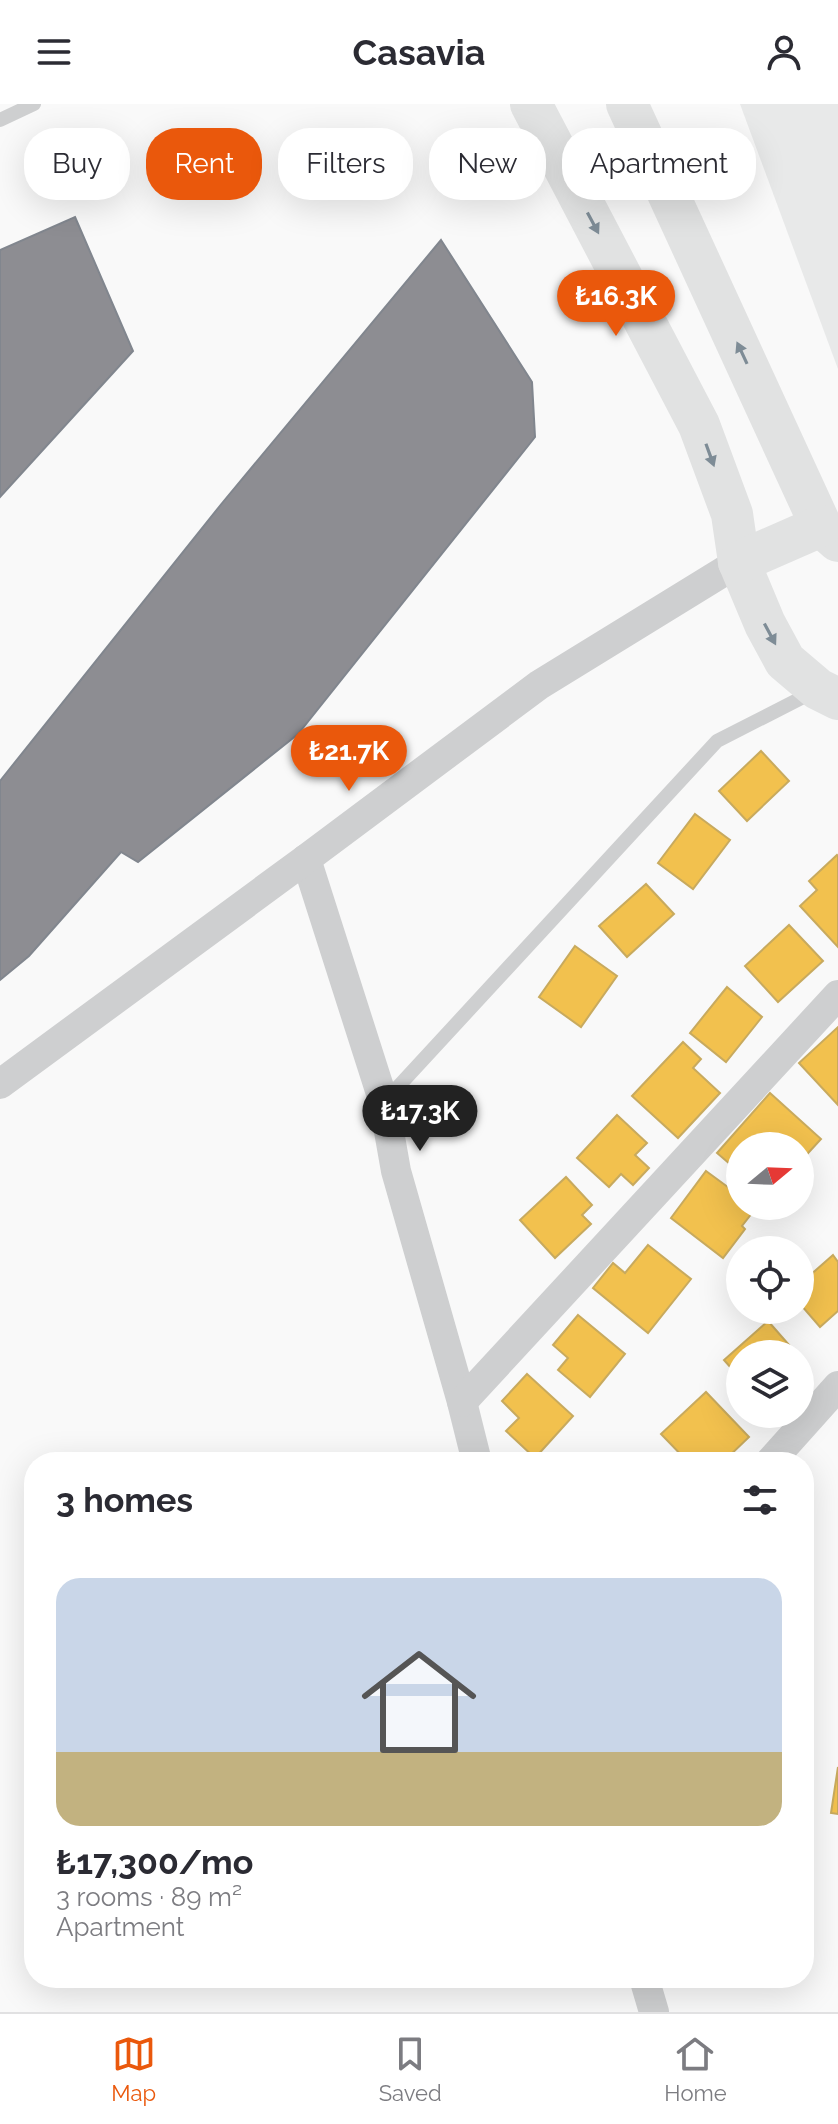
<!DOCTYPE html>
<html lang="en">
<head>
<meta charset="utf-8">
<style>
  :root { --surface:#fff; --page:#f2f2f3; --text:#2b2b33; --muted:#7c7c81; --line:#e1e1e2; --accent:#ea580c }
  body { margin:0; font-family:Raleway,sans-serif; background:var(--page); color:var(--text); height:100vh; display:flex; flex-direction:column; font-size:30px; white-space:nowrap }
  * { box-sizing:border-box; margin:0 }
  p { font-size:26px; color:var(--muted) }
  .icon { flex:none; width:44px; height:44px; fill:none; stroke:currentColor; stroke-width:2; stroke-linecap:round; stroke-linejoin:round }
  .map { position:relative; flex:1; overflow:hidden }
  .side { position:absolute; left:24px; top:1348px; width:790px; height:536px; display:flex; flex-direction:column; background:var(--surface); border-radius:32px; box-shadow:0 8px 32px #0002 }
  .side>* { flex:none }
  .hud { position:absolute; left:24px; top:24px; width:790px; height:72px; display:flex; gap:16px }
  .needle { width:52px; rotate:71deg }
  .controls { position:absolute; left:726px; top:1028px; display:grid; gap:16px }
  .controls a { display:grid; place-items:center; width:88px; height:88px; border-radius:50%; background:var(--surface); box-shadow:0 8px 32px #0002; font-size:40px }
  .price { position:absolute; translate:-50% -68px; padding:0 18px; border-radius:28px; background:var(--accent); color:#fff; font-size:26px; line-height:52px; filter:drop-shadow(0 2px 4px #0008) }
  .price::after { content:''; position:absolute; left:50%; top:48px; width:24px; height:18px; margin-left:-12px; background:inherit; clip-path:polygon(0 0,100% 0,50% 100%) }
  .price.current { background:#222; color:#fff }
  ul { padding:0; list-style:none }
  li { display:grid; align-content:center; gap:16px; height:424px; padding:0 32px }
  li+li { border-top:2px solid var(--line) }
  li span { display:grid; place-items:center; height:248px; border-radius:24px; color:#555 }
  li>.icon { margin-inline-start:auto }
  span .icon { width:144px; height:144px; fill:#fffc; stroke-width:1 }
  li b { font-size:34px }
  h2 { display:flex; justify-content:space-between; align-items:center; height:96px; padding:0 32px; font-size:34px }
  .pill { padding:0 28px; border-radius:32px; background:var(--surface); box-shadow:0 8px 32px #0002; font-size:28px; line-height:72px }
  .pill.current { background:var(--accent); color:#fff }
  header { display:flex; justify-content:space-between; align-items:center; height:104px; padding:0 32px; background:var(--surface); font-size:36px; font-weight:700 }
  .menu { display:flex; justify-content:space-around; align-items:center; height:112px; border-top:2px solid var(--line); background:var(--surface); font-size:22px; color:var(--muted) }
  .menu a { display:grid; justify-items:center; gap:4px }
  .menu .current { color:var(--accent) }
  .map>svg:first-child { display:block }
  .built { fill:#e8e9e9 }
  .homes { fill:#f2c14e; stroke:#c8aa5e; stroke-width:2 }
  .industry { fill:#8d8d92; stroke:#81868e; stroke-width:2 }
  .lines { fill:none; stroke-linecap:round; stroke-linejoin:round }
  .lane { stroke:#cecfd0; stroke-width:14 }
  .street { stroke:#cecfd0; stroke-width:30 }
  .secondary { stroke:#e1e2e2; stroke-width:42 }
  .oneway { fill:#7e8c96 }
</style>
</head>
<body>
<header><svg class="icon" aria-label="menu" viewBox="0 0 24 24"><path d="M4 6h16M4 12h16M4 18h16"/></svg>Casavia<svg class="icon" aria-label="person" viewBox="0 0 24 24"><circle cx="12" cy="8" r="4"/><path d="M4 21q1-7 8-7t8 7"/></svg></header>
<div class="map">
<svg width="838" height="1908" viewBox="0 0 838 1908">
  <rect width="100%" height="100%" fill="#f9f9f9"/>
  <polygon class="built" points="740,0 838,0 838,265"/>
  <g class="homes">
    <polygon points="761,647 789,677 747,717 719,687"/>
    <polygon points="695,710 730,736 693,785 658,759"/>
    <polygon points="837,751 838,752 838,843 800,802 817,786 809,777"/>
    <polygon points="646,780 674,810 627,853 599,822"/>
    <polygon points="789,821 823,857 778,898 745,862"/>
    <polygon points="575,842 617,872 581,923 539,893"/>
    <polygon points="727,883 762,913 726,958 690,929"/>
    <polygon points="838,923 838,1001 799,959"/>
    <polygon points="683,938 701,955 693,964 720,989 678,1034 632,992"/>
    <polygon points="770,989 821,1035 800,1058 800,1042 740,1042 739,1068 717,1049"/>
    <polygon points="617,1011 647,1039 635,1051 649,1064 633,1081 621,1070 609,1083 577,1054"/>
    <polygon points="706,1067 740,1092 740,1102 753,1102 756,1104 742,1122 745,1125 723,1154 671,1114"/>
    <polygon points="566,1073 592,1101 582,1111 591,1120 555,1154 520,1116"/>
    <polygon points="648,1141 691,1175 648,1229 593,1184 613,1159 625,1169"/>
    <polygon points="833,1151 838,1158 838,1207 820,1223 800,1200 800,1180"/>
    <polygon points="578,1211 625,1250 590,1293 558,1266 568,1254 553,1241"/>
    <polygon points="768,1217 797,1250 740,1250 740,1274 724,1256"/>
    <polygon points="527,1270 573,1312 535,1354 506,1327 519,1314 502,1297"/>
    <polygon points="706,1288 749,1333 723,1358 688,1358 661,1330"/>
    <polygon points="838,1663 838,1710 831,1709"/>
  </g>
  <g class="industry">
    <polygon points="75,113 133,247 0,393 0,146"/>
    <polygon points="441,136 532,278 535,333 298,630 138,758 121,748 29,852 0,876 0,677 223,398"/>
  </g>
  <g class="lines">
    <g class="lane">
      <polyline points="0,16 34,0"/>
      <polyline points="384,998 717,637 813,588"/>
    </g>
    <g class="street">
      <polyline points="306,755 384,999 396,1067 462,1298 477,1358"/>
      <polyline points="0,980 306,755 539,581 739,458"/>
      <polyline points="462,1298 838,891"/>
      <polyline points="770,1358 838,1282"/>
      <polyline points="644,1874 654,1908"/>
    </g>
    <g class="secondary">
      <polyline points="531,0 699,321 732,410 739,458 765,520 785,557 818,585 838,595"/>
      <polyline points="627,0 821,422 838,437"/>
      <polyline points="739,458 821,422"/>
    </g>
  </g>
  <defs><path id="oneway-solid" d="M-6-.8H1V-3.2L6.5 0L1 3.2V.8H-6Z" transform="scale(2)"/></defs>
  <g class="oneway">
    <use href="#oneway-solid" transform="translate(593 119) rotate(62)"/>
    <use href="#oneway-solid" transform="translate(742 249) rotate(-115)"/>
    <use href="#oneway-solid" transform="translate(710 351) rotate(70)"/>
    <use href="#oneway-solid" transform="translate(770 530) rotate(62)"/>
  </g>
</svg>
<div class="controls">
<a><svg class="needle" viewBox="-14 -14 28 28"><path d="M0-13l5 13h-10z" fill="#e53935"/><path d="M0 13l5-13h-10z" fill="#7c7c81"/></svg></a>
<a><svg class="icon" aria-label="locate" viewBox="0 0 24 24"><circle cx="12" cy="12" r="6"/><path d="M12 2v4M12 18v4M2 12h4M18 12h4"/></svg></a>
<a><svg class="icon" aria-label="layers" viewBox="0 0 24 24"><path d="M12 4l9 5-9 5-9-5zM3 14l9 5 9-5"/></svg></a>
</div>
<b class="price" style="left:616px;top:234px">₺16.3K</b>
<b class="price" style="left:349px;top:689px">₺21.7K</b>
<b class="price current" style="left:420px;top:1049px">₺17.3K</b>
<div class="hud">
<a class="pill">Buy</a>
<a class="pill current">Rent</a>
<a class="pill">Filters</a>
<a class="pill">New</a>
<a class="pill">Apartment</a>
</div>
<section class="side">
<h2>3 homes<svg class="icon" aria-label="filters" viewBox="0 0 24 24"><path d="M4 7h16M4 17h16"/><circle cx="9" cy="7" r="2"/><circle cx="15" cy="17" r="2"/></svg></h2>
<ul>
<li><span style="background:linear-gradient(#c9d6e8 70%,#c2b280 0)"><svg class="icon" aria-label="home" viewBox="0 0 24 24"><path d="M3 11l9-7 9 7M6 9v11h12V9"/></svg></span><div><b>₺17,300/mo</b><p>3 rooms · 89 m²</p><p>Apartment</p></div></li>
</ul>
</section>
</div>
<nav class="menu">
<a class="current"><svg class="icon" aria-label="map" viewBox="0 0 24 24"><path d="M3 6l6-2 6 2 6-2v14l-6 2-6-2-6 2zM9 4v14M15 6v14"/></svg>Map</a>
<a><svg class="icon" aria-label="saved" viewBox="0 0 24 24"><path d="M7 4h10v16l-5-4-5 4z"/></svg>Saved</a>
<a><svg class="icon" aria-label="home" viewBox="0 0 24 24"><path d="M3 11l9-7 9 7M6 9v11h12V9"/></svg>Home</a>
</nav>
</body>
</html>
